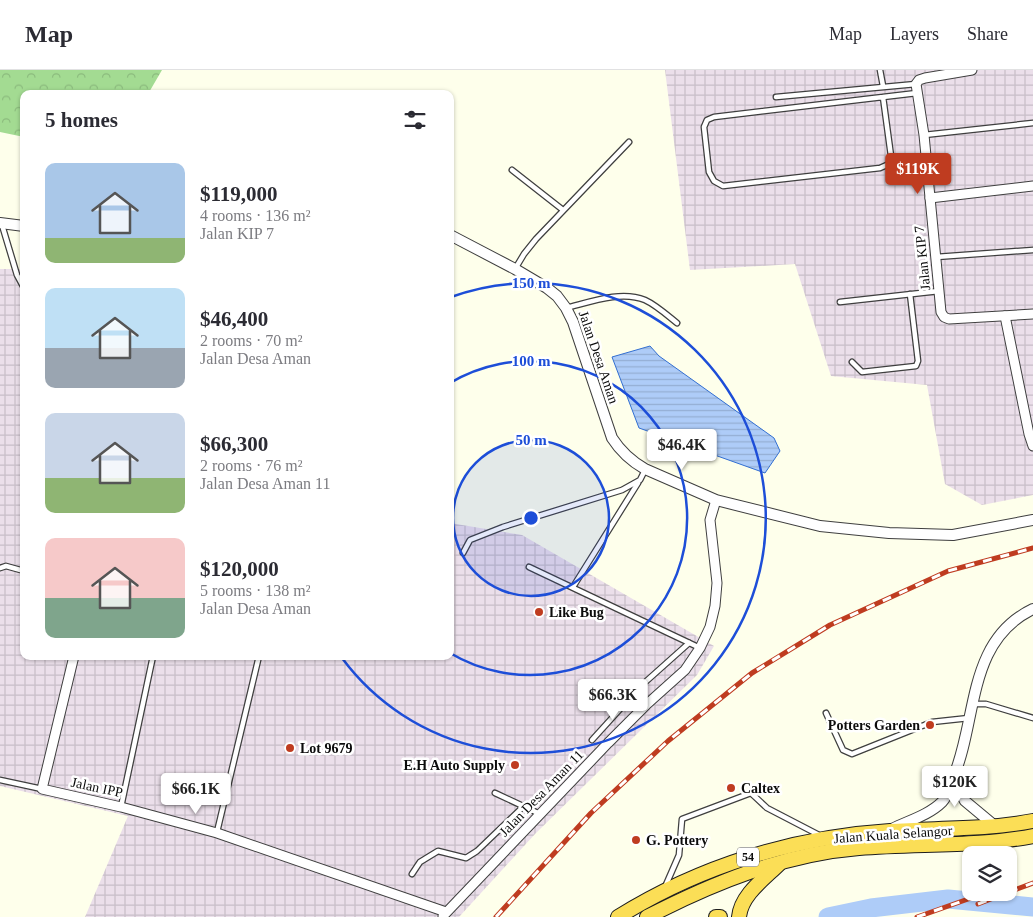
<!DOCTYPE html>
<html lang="en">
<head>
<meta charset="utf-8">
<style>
  :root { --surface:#fff; --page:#f2f2f3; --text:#2b2b33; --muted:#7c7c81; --line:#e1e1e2; --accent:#bf3c20 }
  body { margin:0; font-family:Georgia,serif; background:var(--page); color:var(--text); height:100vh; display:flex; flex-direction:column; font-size:19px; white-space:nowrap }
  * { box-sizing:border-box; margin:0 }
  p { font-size:16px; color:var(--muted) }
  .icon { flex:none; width:28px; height:28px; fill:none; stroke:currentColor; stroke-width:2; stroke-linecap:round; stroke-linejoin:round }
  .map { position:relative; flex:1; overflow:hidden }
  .details { position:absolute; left:20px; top:20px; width:434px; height:570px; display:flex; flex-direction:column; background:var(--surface); border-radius:10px; box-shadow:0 1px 4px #0004 }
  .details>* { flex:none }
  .buttons { position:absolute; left:962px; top:776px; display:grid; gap:10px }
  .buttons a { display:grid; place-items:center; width:55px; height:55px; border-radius:10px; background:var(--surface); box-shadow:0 1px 4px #0004; font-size:25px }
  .price { position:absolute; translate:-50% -42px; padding:0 11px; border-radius:5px; background:#fff; color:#222; font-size:16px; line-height:32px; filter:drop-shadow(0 1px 2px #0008) }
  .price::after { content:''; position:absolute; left:50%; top:30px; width:15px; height:11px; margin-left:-8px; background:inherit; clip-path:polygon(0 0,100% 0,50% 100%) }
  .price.current { background:var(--accent); color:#fff }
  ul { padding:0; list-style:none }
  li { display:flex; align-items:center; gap:15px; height:125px; padding:0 25px }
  li span { display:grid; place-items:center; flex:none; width:140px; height:100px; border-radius:10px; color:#555 }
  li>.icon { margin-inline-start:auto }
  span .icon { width:60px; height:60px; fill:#fffc; stroke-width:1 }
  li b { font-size:21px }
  h2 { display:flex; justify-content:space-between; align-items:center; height:60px; padding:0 25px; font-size:21px }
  header { display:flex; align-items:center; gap:30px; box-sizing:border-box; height:70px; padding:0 25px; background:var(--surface); border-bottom:1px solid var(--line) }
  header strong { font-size:24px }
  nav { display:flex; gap:28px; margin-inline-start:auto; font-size:18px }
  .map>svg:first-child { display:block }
  .industrial { fill:url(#industrial-grid) }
  .forest { fill:url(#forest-crowns) }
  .water { fill:url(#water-rules); stroke:#336fd1 }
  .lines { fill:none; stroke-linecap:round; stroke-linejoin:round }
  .river { stroke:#aeccf8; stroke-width:19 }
  .service-casing { stroke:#3f3f3f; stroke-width:7 }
  .minor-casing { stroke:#3f3f3f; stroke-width:11 }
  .tertiary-casing { stroke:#3f3f3f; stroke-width:12 }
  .trunk-casing { stroke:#1d1d1d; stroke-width:16 }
  .service { stroke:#fff; stroke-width:4.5 }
  .minor { stroke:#fff; stroke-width:9 }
  .tertiary { stroke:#fff; stroke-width:10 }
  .trunk { stroke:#fbde56; stroke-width:14 }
  .rail-casing { stroke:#bf3c20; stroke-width:5 }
  .rail { stroke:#fff; stroke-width:3; stroke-dasharray:9; stroke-linecap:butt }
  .ring { fill:none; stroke:#1d4ed8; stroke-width:2.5 }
  .poi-dot { fill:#bf3c20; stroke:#fff; stroke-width:2 }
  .labels { text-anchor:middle; stroke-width:5; stroke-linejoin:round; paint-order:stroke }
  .shield { fill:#fff; stroke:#555; stroke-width:1 }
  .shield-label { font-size:12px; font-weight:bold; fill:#0c0c0c }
  .street-label { font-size:14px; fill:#0c0c0c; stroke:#fff }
  .poi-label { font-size:14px; font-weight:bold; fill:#0c0c0c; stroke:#fff; text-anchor:start }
  .centre { fill:#1d4ed8; stroke:#fff; stroke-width:2.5 }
  .ring-label { font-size:15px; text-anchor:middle; font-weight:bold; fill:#1d4ed8; stroke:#fff; stroke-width:5; stroke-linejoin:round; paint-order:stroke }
</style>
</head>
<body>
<header>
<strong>Map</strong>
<nav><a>Map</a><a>Layers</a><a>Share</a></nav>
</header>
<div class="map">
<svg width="1033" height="847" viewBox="0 0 1033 847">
  <defs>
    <pattern id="industrial-grid" width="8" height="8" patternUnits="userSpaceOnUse" patternTransform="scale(1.25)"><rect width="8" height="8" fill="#ebdfea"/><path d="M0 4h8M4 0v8" fill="none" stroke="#c8bec8"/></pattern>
    <pattern id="forest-crowns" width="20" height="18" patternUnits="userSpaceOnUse" patternTransform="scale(1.25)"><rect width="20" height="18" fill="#a3db92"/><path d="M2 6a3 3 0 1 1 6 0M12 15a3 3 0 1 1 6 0" fill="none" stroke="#8bbb7d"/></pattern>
    <pattern id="water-rules" width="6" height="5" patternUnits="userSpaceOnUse" patternTransform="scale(1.25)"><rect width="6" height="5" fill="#aeccf8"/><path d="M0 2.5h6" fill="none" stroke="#94aed3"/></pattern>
  </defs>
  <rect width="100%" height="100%" fill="#feffeb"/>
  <g class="industrial">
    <polygon points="665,0 1033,0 1033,425 982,435 945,414 927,315 831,306 795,194 690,200"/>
    <polygon points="0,199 20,199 24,205 24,586 450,586 450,453 522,465 714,576 697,605 535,764 459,847 85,847 128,746 0,716"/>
  </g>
  <polygon class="forest" points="0,0 162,0 148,24 24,24 24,67 0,62"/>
  <polygon class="water" points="650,276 659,286 774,368 780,381 765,403 639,358 612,287"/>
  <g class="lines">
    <polyline class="river" points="828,847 871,838 948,829 1033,837"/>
    <g class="service-casing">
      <g id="service">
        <polyline points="880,0 883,16"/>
        <polyline points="776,27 916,14"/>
        <polyline points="883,27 891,86 889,94 880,98 723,116 714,111 709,102 704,57 707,50 714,47 917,23"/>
        <polyline points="924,65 1033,53"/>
        <polyline points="512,100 563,140"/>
        <polyline points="2,155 17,205 24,218"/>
        <polyline points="936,187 1033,180"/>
        <polyline points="515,199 524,184 536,169 629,72"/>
        <polyline points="840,232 939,221"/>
        <path d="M566,238C590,232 621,220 645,230C656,235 667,245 677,253"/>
        <polyline points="852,292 862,302 916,296 918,291 910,224"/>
        <polyline points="463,483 470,470 503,457 622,420 640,410 645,400"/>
        <polyline points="529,497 700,578"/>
        <polyline points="0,498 6,496 24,501"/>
        <polyline points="573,517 638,413"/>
        <polyline points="973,634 986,634 1033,648"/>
        <polyline points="826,643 843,680 852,684 932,652 969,648"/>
        <polyline points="592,670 642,615 689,573"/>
        <polyline points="0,710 42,719"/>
        <polyline points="495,723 540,744"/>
        <polyline points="121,737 153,586"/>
        <polyline points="217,762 259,586"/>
        <polyline points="412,804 420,792 438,781 466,788 477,781 525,735"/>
        <polyline points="665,817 679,785 682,749 751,723 767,738 821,766"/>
      </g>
    </g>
    <g class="minor-casing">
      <g id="minor">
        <polyline points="972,0 925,8 919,10 916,14 924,65 941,242 944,247 949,249 1033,244"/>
        <polyline points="930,128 1033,116"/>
        <polyline points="1005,246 1029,364 1033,376"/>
        <polyline points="74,586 42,719 121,737 217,763 446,842"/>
        <polyline points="443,846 608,673 646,635 685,600 700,578 710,557 715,536 717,513 710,450 716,430"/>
      </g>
    </g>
    <g class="tertiary-casing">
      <g id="tertiary">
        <polyline points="0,153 24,156"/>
        <path d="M450,165L515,199L547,218L557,226L566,238L573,252L612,368C621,382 631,391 645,399L716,430L820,456L889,463L953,465L1033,450"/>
        <polyline points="959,699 960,721 965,731 995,756"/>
        <path d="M892,759C908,751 929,745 942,732C948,726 950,716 953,708C978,650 966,571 1033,539"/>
      </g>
    </g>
    <g class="trunk-casing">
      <g id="trunk">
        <path d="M618,847C700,796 794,767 890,761C937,758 986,760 1033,751"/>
        <path d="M647,847C713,813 784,784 859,778C917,773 976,777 1033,766"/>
        <polyline points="716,847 720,847"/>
        <path d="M739,847C741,825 764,809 779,794"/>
      </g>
    </g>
    <use href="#service" class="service"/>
    <use href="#minor" class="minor"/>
    <use href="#tertiary" class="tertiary"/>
    <use href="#trunk" class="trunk"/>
    <g class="rail-casing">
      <g id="rail">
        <polyline points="1009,822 1033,813"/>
        <polyline points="978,834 1009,822"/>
        <polyline points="496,847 591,743 668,671 752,603 830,555 948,501 1033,478"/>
        <polyline points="917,847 988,822"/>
      </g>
    </g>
    <use href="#rail" class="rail"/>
  </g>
  <circle cx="531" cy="448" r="78" fill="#1d4ed8" fill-opacity=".12"/>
  <g class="ring">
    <circle cx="531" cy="448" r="78"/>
    <path d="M450 313A157 157 0 1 1 450 583"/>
    <path d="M451 227A235 235 0 1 1 342 588"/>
  </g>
  <g class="poi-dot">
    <circle cx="539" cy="542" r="5"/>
    <circle cx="930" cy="655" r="5"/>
    <circle cx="290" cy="678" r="5"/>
    <circle cx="515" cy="695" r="5"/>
    <circle cx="731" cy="718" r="5"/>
    <circle cx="636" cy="770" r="5"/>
  </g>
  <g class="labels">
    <rect class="shield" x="737" y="777.5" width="22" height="19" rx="4"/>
    <g class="shield-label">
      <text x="748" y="791">54</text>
    </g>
    <g class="street-label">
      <text transform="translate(922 188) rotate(-96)" y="5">Jalan KIP 7</text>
      <text transform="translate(599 287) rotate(71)" y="5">Jalan Desa Aman</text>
      <text transform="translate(97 717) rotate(12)" y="5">Jalan IPP</text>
      <text transform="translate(541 723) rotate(-46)" y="5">Jalan Desa Aman 11</text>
      <text transform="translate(893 764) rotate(-4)" y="5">Jalan Kuala Selangor</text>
    </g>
    <g class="poi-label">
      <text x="549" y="547">Like Bug</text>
      <text x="920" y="660" text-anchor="end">Potters Garden</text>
      <text x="300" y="683">Lot 9679</text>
      <text x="505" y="700" text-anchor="end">E.H Auto Supply</text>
      <text x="741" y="723">Caltex</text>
      <text x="646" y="775">G. Pottery</text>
    </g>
  </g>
  <circle cx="531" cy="448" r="8" class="centre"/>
  <g class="ring-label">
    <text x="531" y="218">150 m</text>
    <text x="531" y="296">100 m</text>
    <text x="531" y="375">50 m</text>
  </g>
</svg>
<div class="buttons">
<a><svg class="icon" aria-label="layers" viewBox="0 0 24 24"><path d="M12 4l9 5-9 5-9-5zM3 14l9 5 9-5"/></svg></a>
</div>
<b class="price current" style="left:918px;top:125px">$119K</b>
<b class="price" style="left:682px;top:401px">$46.4K</b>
<b class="price" style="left:613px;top:651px">$66.3K</b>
<b class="price" style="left:955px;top:738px">$120K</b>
<b class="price" style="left:196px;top:745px">$66.1K</b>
<section class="details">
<h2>5 homes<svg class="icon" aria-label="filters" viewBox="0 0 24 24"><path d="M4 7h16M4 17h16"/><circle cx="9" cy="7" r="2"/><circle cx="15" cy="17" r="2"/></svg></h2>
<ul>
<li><span style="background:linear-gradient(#a9c7e8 75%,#8fb573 0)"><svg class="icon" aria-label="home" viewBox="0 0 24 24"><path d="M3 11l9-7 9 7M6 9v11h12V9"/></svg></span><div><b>$119,000</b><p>4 rooms · 136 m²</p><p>Jalan KIP 7</p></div></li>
<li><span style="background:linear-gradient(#bfe0f5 60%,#9aa5b1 0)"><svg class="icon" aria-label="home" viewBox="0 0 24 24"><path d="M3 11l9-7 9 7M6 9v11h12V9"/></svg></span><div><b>$46,400</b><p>2 rooms · 70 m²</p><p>Jalan Desa Aman</p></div></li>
<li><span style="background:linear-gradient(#c9d6e8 65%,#8fb573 0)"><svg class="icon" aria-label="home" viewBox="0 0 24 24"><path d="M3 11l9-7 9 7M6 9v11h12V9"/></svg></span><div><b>$66,300</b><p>2 rooms · 76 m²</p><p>Jalan Desa Aman 11</p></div></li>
<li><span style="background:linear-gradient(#f6c9c9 60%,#7fa58c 0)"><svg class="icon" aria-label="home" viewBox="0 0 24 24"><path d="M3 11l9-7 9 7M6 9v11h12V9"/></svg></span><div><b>$120,000</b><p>5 rooms · 138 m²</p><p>Jalan Desa Aman</p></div></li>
</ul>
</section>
</div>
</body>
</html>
